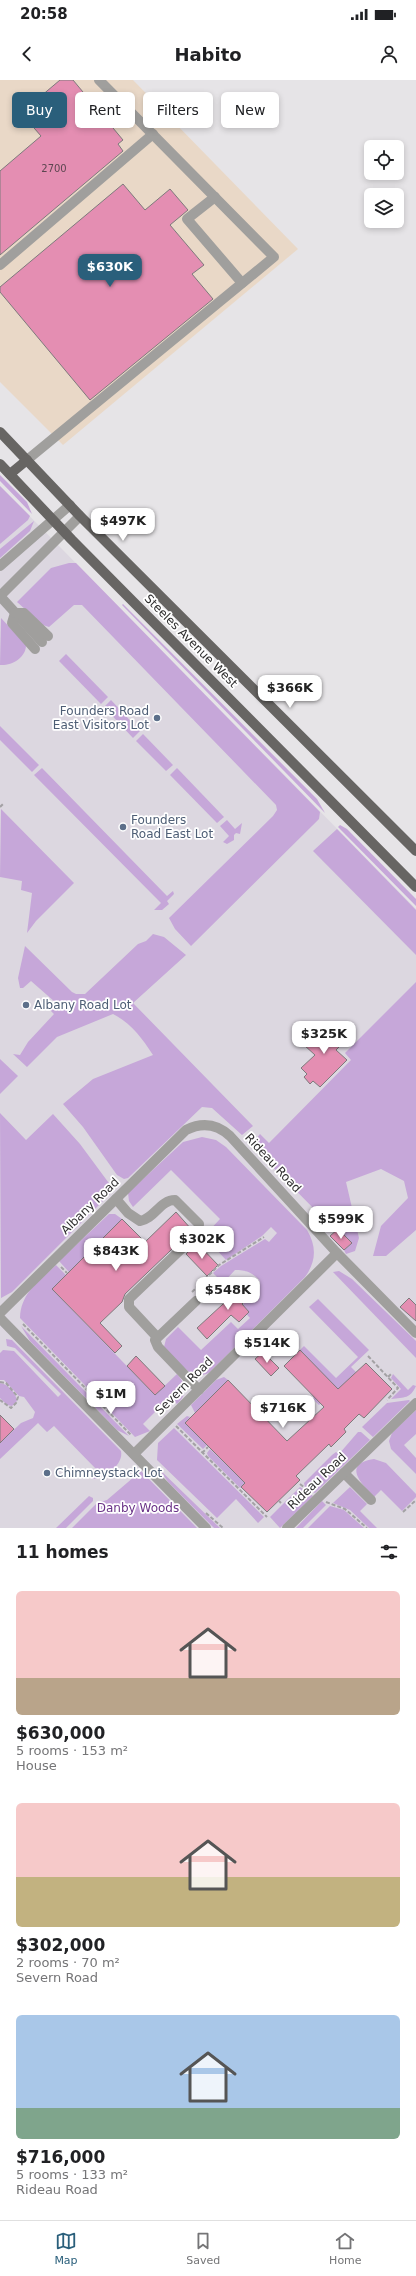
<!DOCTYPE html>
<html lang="en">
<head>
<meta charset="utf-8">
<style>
  :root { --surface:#fff; --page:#f2f2f2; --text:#202124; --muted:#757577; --line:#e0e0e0; --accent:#2a5f7b }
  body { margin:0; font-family:"DejaVu Sans",sans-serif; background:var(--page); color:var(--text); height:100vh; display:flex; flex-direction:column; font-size:15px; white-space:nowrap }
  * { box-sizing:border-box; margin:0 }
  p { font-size:13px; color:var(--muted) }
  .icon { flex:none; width:22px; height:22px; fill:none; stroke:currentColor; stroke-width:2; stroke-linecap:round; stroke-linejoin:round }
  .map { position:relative; height:1448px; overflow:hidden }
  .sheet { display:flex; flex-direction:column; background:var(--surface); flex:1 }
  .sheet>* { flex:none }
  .hud { position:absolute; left:12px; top:12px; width:392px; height:36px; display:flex; gap:8px }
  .fabs { position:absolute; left:364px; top:60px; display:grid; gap:8px }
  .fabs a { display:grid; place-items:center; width:40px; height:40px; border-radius:6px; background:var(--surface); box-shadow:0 2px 6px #0003; font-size:20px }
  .price { position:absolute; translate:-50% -34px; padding:0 9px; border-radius:8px; background:#fff; color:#222; font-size:13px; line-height:26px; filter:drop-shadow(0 1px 2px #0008) }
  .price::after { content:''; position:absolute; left:50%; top:24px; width:12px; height:9px; margin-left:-6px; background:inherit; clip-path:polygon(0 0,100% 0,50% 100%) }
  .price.current { background:var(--accent); color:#fff }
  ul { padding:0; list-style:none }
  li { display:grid; align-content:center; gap:8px; height:212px; padding:0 16px }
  li span { display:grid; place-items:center; height:124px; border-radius:6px; color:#555 }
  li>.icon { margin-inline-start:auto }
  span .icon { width:72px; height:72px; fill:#fffc; stroke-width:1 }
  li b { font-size:17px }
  h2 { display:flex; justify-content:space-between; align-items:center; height:48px; padding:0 16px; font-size:17px }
  .chip { padding:0 14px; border-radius:6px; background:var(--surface); box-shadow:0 2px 6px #0003; font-size:14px; line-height:36px }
  .chip.current { background:var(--accent); color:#fff }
  .status { display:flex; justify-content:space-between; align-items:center; height:28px; padding:0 20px; background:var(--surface); direction:ltr }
  .status svg { height:11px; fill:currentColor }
  header { display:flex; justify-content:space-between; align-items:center; height:52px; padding:0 16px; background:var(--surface); font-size:18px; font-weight:800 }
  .tab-bar { display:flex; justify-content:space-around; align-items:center; height:56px; border-top:1px solid var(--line); background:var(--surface); font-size:11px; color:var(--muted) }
  .tab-bar a { display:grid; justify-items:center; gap:2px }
  .tab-bar .current { color:var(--accent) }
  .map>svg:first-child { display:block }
  .industrial { fill:#e9d8c7 }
  .built { fill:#dcd7e0 }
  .green { fill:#c6a7d9 }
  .building { fill:#e48eb2; stroke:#7e7a7c }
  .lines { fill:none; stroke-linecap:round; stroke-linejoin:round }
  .path { stroke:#a3a1a4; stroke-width:2; stroke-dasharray:4 2; stroke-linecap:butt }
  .minor { stroke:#a09f9d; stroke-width:10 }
  .major { stroke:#676563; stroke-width:10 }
  .service-dot { fill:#5c6f8a; stroke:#fff; stroke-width:1.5 }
  .labels { text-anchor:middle; stroke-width:3.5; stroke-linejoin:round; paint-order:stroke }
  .number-label { font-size:10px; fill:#5c4650 }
  .street-label { font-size:12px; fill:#2f2e2f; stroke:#fff }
  .service-label { font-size:12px; fill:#4e5e75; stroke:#fff; text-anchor:start }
  .park-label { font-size:12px; fill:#6a3287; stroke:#fff }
</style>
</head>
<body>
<div class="status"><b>20:58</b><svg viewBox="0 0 49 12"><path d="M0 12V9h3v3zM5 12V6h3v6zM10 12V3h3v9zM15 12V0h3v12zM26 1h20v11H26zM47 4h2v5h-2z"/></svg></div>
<header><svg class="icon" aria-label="back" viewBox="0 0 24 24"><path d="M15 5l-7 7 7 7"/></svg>Habito<svg class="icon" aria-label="person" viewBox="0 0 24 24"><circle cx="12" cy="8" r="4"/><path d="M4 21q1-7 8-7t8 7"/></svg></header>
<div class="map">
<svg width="416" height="1448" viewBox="0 0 416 1448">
  <rect width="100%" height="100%" fill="#e6e4e7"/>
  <polygon class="industrial" points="0,0 133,0 298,169 63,365 0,302"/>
  <polygon class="built" points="0,406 416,829 416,1448 0,1448"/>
  <g class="green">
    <polygon points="0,395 27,422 32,434 0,401"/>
    <polygon points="0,406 30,436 28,440 0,464"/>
    <polygon points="34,441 30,451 0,478 0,469"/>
    <polygon points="69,483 76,483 320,732 319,739 313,745 191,866 175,849 169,838 273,736 277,730 276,725 82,525 74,525 49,547 43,545 17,522 51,488"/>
    <polygon points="123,524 317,719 325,733 122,525"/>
    <path d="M1,538L26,565C26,578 11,586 0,585Z"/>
    <polygon points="66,574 108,617 101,624 59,581"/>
    <polygon points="111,620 140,651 133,658 104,627"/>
    <polygon points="0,646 39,685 32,692 0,660"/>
    <polygon points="143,654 173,685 166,691 136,661"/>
    <polygon points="42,688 167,816 173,811 174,814 167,821 169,824 162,830 154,830 161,823 34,695"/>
    <polygon points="177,688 224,737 217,743 170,695"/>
    <polygon points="1,729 74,803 36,841 27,853 32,813 21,810 22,801 0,797"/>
    <polygon points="227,740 235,749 242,743 240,754 236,753 234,755 234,760 227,764 223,762 229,756 220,746"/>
    <polygon points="340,745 347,749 416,819 416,826 338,747"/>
    <polygon points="337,749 416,830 416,875 313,771"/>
    <path d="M153,854L164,857L186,875L133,923L253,1046L242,1055L212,1028L202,1027L128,1098L124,1099L117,1095L83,1047L63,1024L93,999L153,975C142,958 131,943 113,934L57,957L27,987L13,974L20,975L28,962L54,934L49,929L55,922L31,901L23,908H20L18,898L25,866L72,912L76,914H85L138,864L146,861Z"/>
    <polygon points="416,902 416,1150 386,1176 373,1176 381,1146 408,1118 404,1101 381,1089 346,1102 359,1158 355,1171 346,1174 344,1170 352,1163 329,1140 320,1135 251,1065 260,1054 269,1063 351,980 345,973"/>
    <polygon points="0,979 18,996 0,1014"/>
    <polygon points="0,1033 26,1060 53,1034 80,1064 114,1110 12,1212 1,1218"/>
    <path d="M202,1057L216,1060L226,1067L307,1150C317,1167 316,1182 305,1197L210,1292C192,1304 175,1278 164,1267L166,1259L178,1247L201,1270L231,1242L238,1249L250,1238L240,1227L260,1209V1201C253,1193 247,1190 235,1190L223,1203L213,1193L221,1186L265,1159L269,1162L277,1153L271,1147L262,1156L226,1180L204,1156L220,1139L171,1090L133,1127L129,1121L128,1113L183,1062Z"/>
    <polygon points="109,1134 115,1134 122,1139 69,1192 59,1181"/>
    <path d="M56,1185L66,1195L52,1209L155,1315L177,1294C186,1304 188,1314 177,1324L170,1317L143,1344L150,1351L135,1357L20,1238C21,1212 39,1202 56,1185Z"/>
    <polygon points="339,1191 352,1199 416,1261 416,1278 333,1192"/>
    <polygon points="318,1219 369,1270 351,1287 356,1292 323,1325 321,1323 319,1325 314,1320 300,1270 304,1266 336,1298 358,1277 309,1227"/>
    <polygon points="21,1246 129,1356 117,1350 30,1261"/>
    <path d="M6,1259L12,1260L121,1371C124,1384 105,1399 93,1399L90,1397L97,1390L54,1346L47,1352L38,1343L0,1379V1363L21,1343L33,1338L35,1332L24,1317L19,1316L4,1300H0V1273L3,1270L14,1271L58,1317L61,1314L15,1268L7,1266Z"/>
    <path d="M393,1294L408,1310L413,1305L416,1306C410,1319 405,1317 391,1319L401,1309L391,1298Z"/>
    <polygon points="224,1297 228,1300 195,1333 191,1325 216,1300"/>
    <path d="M0,1303C8,1304 16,1313 17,1321L12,1326L7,1325L0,1318Z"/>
    <polygon points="409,1320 410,1321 373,1357 362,1347 387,1323"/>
    <polygon points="416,1330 416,1354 404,1365 416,1378 416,1394 391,1369 389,1361 392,1353"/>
    <polygon points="187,1336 190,1337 185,1343 207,1365 203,1369 177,1344"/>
    <polygon points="174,1348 264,1437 258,1443 236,1419 217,1438 157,1380 158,1363"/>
    <polygon points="358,1352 361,1352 370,1360 315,1413 305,1407 304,1403 332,1375 336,1372 339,1374"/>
    <polygon points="210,1369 245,1403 240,1408 208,1376 207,1373"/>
    <path d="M374,1379L386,1383L416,1414V1417L402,1431L381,1410L374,1417C361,1403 342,1384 374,1379Z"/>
    <polygon points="159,1389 220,1448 214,1448 168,1402"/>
    <polygon points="141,1391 197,1448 72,1448 97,1423 107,1420"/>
    <polygon points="300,1407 313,1416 280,1448 270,1437"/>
    <polygon points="350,1407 367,1424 360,1431 377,1448 369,1448 350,1430 333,1423"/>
    <polygon points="89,1416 93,1418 93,1421 66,1448 56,1448"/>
    <polygon points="322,1421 326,1425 303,1448 296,1448"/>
    <polygon points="330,1426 344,1430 364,1448 308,1448"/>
  </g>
  <g class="building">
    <polygon points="60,0 73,0 123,60 118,64 123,71 0,175 0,91 41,56 21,33"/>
    <polygon points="123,104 145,130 170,109 188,130 170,145 204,185 192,194 213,219 90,320 0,212 0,207"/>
    <polygon points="343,947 351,955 336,970 347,980 320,1007 313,1001 310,1004 304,997 307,994 301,988 315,975 304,965 308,961 306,959 316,949 333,949 337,953"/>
    <polygon points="176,1132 192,1150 125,1214 122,1222 100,1243 122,1266 115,1273 52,1209 122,1139 145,1162"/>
    <polygon points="338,1149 352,1163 344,1170 330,1156"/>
    <polygon points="197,1163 218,1185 207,1196 186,1174"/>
    <polygon points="248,1201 257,1210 242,1224 249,1232 239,1242 231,1235 207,1259 197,1248"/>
    <polygon points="409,1218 416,1225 416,1241 400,1227"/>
    <polygon points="300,1270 338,1309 366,1283 392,1309 364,1338 359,1334 344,1349 346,1352 331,1367 329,1364 296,1396 300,1400 267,1432 241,1407 245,1403 185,1343 228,1300 287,1361 324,1327 284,1286"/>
    <polygon points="263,1272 279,1288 271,1296 255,1279"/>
    <polygon points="136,1276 165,1306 155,1315 127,1286"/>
    <polygon points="0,1335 14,1349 0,1363"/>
  </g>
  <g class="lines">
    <g class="path">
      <polyline points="0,727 3,724"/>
      <polyline points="61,1187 67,1193"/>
      <polyline points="192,1212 219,1185 264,1157"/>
      <polyline points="23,1244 131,1355"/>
      <polyline points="368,1276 398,1308 387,1320"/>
      <polyline points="388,1297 392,1293"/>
      <polyline points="0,1302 6,1303 18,1317 16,1323 11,1328 0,1320"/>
      <polyline points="176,1346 267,1437"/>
      <polyline points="202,1373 208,1367"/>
      <polyline points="300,1404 310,1412"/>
      <polyline points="279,1421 281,1423"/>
      <polyline points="326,1422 345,1429 367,1448"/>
      <polyline points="403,1432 416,1420"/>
      <polyline points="206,1433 223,1448"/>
    </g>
    <g class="minor">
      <polyline points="215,117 187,139 242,203"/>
      <polyline points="0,185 153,54"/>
      <polyline points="27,380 274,177 99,0"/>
      <polyline points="0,486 70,425"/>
      <polyline points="0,516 80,436"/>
      <polyline points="0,516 42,562"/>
      <polyline points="15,533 12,543 35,569"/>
      <polyline points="15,533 24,533 48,556"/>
      <path d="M116,1119L128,1133L140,1141C154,1139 160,1120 175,1120L199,1144L198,1153L129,1219V1227L157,1257"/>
      <polyline points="196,1221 155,1260 158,1267 199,1310"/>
      <path d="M0,1233L186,1050C202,1042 217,1044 230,1056L337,1173L416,1253"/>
      <polyline points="0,1238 206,1448"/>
      <polyline points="134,1374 337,1173"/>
      <polyline points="344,1393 371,1420"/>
      <polyline points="287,1448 416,1323"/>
    </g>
    <g class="major">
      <polyline points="0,352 80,436 416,771"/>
      <polyline points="0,384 72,460 416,807"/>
      <polyline points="10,394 27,380"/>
    </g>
  </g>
  <g class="service-dot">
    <circle cx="157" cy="638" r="4"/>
    <circle cx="123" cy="747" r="4"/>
    <circle cx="26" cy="925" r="4"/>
    <circle cx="47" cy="1393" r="4"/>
  </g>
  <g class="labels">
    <g class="number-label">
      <text x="54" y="92">2700</text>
    </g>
    <g class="street-label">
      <text transform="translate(191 561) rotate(45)" y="4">Steeles Avenue West</text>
      <text transform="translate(273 1083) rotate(47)" y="4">Rideau Road</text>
      <text transform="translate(90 1126) rotate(-44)" y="4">Albany Road</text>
      <text transform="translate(184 1306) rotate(-45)" y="4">Severn Road</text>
      <text transform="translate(317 1401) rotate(-44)" y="4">Rideau Road</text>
    </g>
    <g class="service-label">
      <text x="149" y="635" text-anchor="end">Founders Road<tspan x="149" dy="14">East Visitors Lot</tspan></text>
      <text x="131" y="744">Founders<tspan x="131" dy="14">Road East Lot</tspan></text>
      <text x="34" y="929">Albany Road Lot</text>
      <text x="55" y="1397">Chimneystack Lot</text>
    </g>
    <g class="park-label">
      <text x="138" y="1432">Danby Woods</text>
    </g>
  </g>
</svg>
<div class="fabs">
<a><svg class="icon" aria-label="locate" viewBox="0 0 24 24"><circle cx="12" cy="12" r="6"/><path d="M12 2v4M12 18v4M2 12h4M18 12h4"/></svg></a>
<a><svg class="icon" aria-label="layers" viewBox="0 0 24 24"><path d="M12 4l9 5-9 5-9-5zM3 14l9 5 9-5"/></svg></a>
</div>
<b class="price current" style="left:110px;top:208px">$630K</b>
<b class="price" style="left:123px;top:462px">$497K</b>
<b class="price" style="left:290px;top:629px">$366K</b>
<b class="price" style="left:324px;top:975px">$325K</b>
<b class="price" style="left:341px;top:1160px">$599K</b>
<b class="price" style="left:202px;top:1180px">$302K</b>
<b class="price" style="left:116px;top:1192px">$843K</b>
<b class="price" style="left:228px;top:1231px">$548K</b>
<b class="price" style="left:267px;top:1284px">$514K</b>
<b class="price" style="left:111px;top:1335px">$1M</b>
<b class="price" style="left:283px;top:1349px">$716K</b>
<div class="hud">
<a class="chip current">Buy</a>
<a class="chip">Rent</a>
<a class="chip">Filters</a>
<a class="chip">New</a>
</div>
</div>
<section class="sheet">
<h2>11 homes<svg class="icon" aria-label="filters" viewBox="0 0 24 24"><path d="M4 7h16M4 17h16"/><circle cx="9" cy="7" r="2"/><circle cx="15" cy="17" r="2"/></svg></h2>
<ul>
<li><span style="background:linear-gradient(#f6c9c9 70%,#b9a48a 0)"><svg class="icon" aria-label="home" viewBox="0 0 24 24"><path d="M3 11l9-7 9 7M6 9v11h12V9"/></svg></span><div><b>$630,000</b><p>5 rooms · 153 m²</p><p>House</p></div></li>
<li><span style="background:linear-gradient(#f6c9c9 60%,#c2b280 0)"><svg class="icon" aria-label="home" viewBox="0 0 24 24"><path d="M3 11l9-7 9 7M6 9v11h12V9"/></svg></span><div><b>$302,000</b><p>2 rooms · 70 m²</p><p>Severn Road</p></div></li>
<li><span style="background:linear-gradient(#a9c7e8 75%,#7fa58c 0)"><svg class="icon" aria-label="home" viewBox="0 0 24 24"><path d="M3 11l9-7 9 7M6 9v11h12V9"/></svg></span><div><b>$716,000</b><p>5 rooms · 133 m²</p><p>Rideau Road</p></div></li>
</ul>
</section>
<nav class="tab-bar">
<a class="current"><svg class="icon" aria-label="map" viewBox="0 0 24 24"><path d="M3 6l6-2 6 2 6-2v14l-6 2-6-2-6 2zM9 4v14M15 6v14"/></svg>Map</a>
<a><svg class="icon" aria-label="saved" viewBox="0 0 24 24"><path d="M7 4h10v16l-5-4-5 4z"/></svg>Saved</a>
<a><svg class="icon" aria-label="home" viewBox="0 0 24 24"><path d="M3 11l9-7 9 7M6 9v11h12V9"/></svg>Home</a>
</nav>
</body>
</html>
